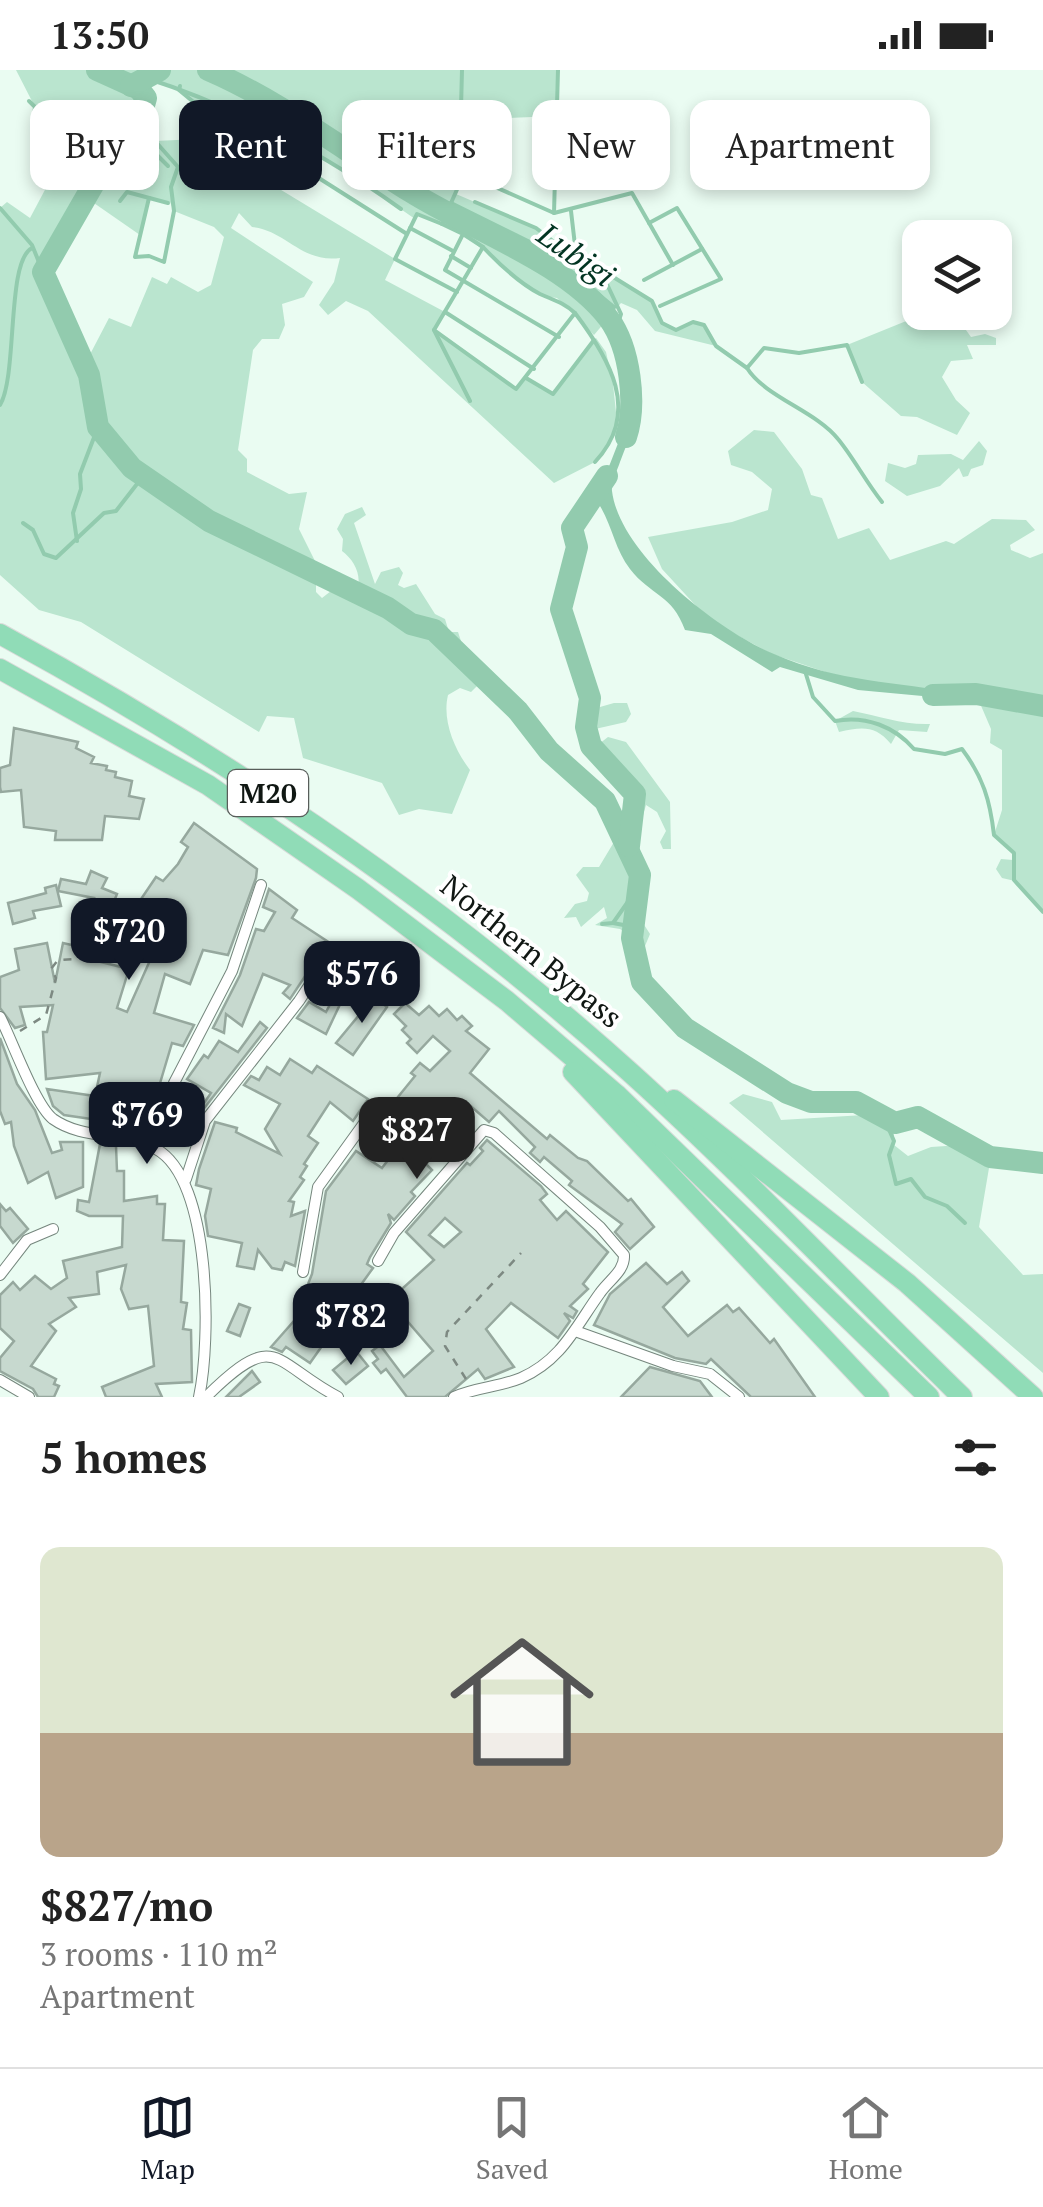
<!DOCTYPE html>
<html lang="en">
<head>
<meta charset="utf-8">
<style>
  :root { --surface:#fff; --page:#f2f2f2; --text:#222; --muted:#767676; --line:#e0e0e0; --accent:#111827 }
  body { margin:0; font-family:"PT Serif",serif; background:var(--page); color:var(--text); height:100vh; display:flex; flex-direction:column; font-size:38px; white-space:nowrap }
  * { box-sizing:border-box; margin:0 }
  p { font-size:32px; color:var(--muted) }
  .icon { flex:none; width:55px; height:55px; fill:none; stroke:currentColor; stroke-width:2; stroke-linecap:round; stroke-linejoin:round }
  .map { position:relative; height:1327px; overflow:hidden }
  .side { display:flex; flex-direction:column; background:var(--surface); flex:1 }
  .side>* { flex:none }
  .guide { position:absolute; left:30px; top:30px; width:985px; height:90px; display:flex; gap:20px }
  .controls { position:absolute; left:902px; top:150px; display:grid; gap:20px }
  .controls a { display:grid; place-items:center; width:110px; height:110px; border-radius:20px; background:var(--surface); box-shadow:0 5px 15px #0003; font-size:50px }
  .price { position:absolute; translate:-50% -85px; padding:0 22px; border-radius:20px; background:var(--accent); color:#fff; font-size:32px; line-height:65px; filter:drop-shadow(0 2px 5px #0008) }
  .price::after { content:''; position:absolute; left:50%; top:60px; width:30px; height:22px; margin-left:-15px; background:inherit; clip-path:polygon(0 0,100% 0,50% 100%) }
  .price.active { background:#222; color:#fff }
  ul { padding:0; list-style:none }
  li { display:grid; align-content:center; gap:20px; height:530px; padding:0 40px }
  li+li { border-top:2px solid var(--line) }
  li span { display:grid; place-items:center; height:310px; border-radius:20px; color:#555 }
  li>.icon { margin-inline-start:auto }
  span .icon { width:180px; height:180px; fill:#fffc; stroke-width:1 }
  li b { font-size:42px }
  h2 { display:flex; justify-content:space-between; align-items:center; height:120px; padding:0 40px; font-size:42px }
  .tag { padding:0 35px; border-radius:20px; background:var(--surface); box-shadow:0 5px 15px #0003; font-size:35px; line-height:90px }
  .tag.active { background:var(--accent); color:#fff }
  .status { display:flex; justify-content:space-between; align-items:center; height:70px; padding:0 50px; background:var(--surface); direction:ltr }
  .status svg { height:28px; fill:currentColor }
  .tabs { display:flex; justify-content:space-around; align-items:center; height:140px; border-top:2px solid var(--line); background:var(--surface); font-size:28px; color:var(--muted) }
  .tabs a { display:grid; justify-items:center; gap:5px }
  .tabs .active { color:var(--accent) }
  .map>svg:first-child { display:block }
  .green { fill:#bae5cf; fill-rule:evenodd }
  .water { fill:#92cbae }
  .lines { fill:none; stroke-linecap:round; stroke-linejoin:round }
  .stream { stroke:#92cbae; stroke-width:4 }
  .river { stroke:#92cbae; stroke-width:22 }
  .building { fill:#c7d9cf; stroke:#96a89e; stroke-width:2.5; fill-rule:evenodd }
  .street-casing { stroke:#75867d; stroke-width:12 }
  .highway-casing { stroke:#d9dad9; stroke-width:22 }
  .path { stroke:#7d8982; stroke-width:2.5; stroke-dasharray:8 8; stroke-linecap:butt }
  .street { stroke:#fff; stroke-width:10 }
  .highway { stroke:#90dcb7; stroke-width:20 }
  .labels { text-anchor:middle; stroke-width:8; stroke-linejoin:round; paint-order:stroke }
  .shield { fill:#fff; stroke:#585d5a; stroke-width:2.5 }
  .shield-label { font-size:28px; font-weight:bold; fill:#101713 }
  .street-label { font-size:30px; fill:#101713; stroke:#fff }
  .water-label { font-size:32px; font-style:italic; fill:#023422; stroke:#fff }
</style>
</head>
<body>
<div class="status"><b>13:50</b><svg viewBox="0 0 49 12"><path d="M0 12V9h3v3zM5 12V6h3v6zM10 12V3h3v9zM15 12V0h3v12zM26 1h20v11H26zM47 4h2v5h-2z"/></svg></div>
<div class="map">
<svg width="1043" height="1327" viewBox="0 0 1043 1327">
  <rect width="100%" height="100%" fill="#eafcf2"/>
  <g class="green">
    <path d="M16,0H92L122,16L139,19L146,28L129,62L155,71L198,69L183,101L215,114L224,103L263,109L395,189L385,210L445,242L434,261L516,318L526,308L553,324L596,268L606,282L613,314L618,361L595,392L554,413L368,241L346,231L328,245L319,235L334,212L340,188C301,193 287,161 252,157L239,143L231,158L313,212L304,227L282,234L285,255L279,269H262L253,280L238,380L247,389V402L289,424L307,422L299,459L316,493V522L322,528L331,521L329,500L341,503L338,519L344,523L358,516C361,503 353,489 342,481L343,469L337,459L345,444L362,437L366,445L354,453L375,514L381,502L399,497L403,503L398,515L404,518L416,514L435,544L445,549L449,562H458L461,571L452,590L478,615L471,622L460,618L448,625C442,650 454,679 470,700L452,744L419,739L399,745L382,713L303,688L294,648L267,646L259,662L81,552L39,540L0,505V138L7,132L30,148L47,116L70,96L95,116L114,79L87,76L34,45L35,37ZM94,120L91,131L140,165L149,129L170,132L174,141L214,157L224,167L211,215L198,222L171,207L167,214L152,207L131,257L109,248L85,294L43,202Z"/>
    <path d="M103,0H558L556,46L460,50L456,124L536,158L567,182L652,231L662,253L676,259L693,252L704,255L716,276L655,261L637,240L621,233L594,265L557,228L543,226L528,216L463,164L418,144L415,149C352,104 286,60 214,33L208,44L169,14L143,7L136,14Z"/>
    <polygon points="953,242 971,267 985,264 996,268 996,275 967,275 973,289 951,291 942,307 956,330 970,343 957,365 917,347 901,346 862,312 847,275 926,243"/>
    <polygon points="754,360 774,362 802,399 811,425 822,428 838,469 869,458 890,490 946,471 954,474 992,449 1026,450 1035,460 1010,475 1011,480 1030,488 1043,483 1043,842 1015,811 1002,808 996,799 1001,789 1013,790 1014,783 994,765 1002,740 1002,680 990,673 991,659 976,624 852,611 772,584 720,556 697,537 662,499 648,467 732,452 768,440 772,419 752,402 731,395 728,381"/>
    <polygon points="979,371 987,381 983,395 971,399 968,406 963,407 959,398 940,416 907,426 885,411 888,393 905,398 916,394 918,385 951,384 963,390"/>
    <polygon points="614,633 627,633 631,644 626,652 595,659 582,654 586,641"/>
    <path d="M853,641C879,646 903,655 930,654L927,662L899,660L891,674C875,655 862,657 839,662L835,651Z"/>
    <polygon points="608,667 626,672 670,732 671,779 663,779 660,772 666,761 657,742 646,735 627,801 631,812 642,815 641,850 650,864 645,876 620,859 595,855 607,848 604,837 581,857 576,847 564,848 575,834 587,831 589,823 576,805 583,797 599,797 632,742 634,726 596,688 599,674"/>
    <polygon points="743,1024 772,1032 781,1050 864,1045 894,1056 894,1075 908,1086 931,1077 976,1074 989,1098 979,1157 1023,1205 1043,1204 1043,1303 729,1033"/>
  </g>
  <g class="water">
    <path d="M631,340L634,365C626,373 624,382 620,392C617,401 611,412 612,421C620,485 719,561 774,584C840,613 895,611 962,624L944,628L858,620L780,597L772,602L711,564L685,560C672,524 651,526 630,499C612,476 611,444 590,423L592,411L608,399Z"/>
    <path d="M576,473L581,474L574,517L563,544L555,537C558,515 567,493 576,473Z"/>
  </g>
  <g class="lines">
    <g class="stream">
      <path d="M143,7C237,37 320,81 401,139"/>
      <polyline points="180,16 179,20 208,44 183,101"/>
      <path d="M29,31L35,37L34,45C67,70 115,91 153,81L168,96"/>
      <polyline points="230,39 262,72 407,164"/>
      <polyline points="142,43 155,71 186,106"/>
      <polyline points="459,101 554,143 558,0"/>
      <polyline points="149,128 135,187 149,186 164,192 174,141 171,117 178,97"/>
      <polyline points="120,131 127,122 168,133"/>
      <polyline points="475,132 536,158 567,182 575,196 606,212 621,244 618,253 621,280"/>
      <polyline points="451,133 540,177 614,237"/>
      <polyline points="0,138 32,175 43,202"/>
      <polyline points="571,141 576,184 652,231 662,253 676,260 693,252 704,255 716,276 747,298 764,278 799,283 847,275 862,312"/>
      <polyline points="447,142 459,115 462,0"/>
      <polyline points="449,143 442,154 417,144 395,189 457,222"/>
      <polyline points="554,143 632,123 673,195"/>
      <polyline points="649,153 677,138 721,209 660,236"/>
      <polyline points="442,154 463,164 445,200 559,267"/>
      <polyline points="467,154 463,164 483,177 434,260 470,331"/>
      <polyline points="410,158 453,181"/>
      <polyline points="451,186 471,198"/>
      <polyline points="644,210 702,179"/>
      <polyline points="445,242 534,299"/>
      <path d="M575,243C609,288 642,342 595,392"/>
      <path d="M434,260L516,319L575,243C563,232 553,230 540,224C519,213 499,194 483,177"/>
      <path d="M747,298C765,327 816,341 838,369C853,387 866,412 882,432"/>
      <polyline points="526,308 553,324 594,270"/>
      <path d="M0,335C18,305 6,191 32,178"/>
      <polyline points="23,453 33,460 44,484 56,488 104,443 116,441 137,414 137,401"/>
      <polyline points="77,471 73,443 81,419 80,404 98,357"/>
      <path d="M805,601L813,627L835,651C866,645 895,657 914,679L945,684L962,679C983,707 990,730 994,765L1014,783V810L1043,842"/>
      <polyline points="613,853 634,857"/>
      <polyline points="602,854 613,853 639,816"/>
      <polyline points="884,1048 894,1071 889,1085 896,1114 911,1109 925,1127 947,1136 965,1153"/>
    </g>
    <g class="river">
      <polyline points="97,0 139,19 146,28 141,46 112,82 43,202 89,305 98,357 132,398 209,451 388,538 411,554 434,560 518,641 549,681 605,731 640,805 632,868 642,912 685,958 787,1023 811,1032 856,1032 895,1053 918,1047 990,1087 1043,1093"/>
      <path d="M208,0C280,31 345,81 411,122C471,160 566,192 609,249C630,278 637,334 626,367"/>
      <polyline points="131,16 160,0"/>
      <polyline points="607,406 572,458 577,477 561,539 590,628 586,657 591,676 635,724 629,776"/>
      <polyline points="933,625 976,624 1043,636"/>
    </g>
  </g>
  <g class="building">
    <polygon points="14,658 78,672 76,678 94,687 91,693 107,696 106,700 116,702 115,707 132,711 129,726 144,729 139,749 105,746 102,770 55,770 56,761 24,757 21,720 1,722 0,717 0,698 10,695"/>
    <polygon points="194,753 257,799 256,808 228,885 203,880 190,914 165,904 154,943 194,955 183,976 172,973 152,1040 157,1041 150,1066 104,1057 105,1051 64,1045 53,1036 47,1019 95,1026 100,1003 46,1009 43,962 47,962 53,935 20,937 25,955 15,958 0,938 0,907 19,900 15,879 47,873 55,913 63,873 76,876 79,848 92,850 88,878 98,879 97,891 129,899 117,938 127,942 160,868 141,858 134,880 115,875 121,855 88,842 94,828 58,821 61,809 86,814 91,801 107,808 102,818 117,824 110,841 131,844 156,807 163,811 178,794 188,777 181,772"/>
    <polygon points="56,815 61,836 33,841 35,848 13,854 8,833 46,823 45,818"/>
    <polygon points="269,819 297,840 292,848 333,875 323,879 290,929 283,923 290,915 263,904 242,956 226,944 224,963 213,958 240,905 256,859 264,861 275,842 263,837"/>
    <polygon points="338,883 360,892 326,964 297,948 309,932 326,942 336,923 330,921 338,903 330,899"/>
    <polygon points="374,927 387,937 353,985 336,973"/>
    <polygon points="405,933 419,945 429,936 439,946 447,939 457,950 462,946 472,956 466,961 489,979 470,1003 547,1069 550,1065 578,1088 587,1091 628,1131 631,1129 654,1157 630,1179 615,1162 622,1154 569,1115 572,1111 544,1087 540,1092 530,1083 535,1077 499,1041 489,1052 466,1032 428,1071 438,1081 426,1094 432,1100 411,1122 415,1126 394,1150 388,1144 391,1153 370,1187 367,1194 373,1198 360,1216 372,1226 352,1264 359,1270 349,1282 329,1266 310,1293 286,1277 282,1282 271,1277 300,1244 297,1242 312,1204 326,1121 356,1081 382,1098 404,1069 389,1056 385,1061 376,1054 415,1006 411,1003 420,993 430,1001 450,981 433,966 417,983 407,973 411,969 402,960 406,956 394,944"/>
    <polygon points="260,952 267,958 198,1046 192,1063 172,1054 180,1030 200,1039 211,1023 187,1009 204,985 208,988 219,971 238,982"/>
    <polygon points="0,968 17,1014 35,1040 52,1083 62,1080 60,1072 83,1072 83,1117 56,1128 48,1102 28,1113 14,1076 11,1052 5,1054 0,1041"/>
    <polygon points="290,989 312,1003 317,996 368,1029 353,1051 330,1032 308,1066 318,1073 304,1094 307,1096 300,1107 304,1110 289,1131 294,1132 291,1146 305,1141 295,1196 285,1192 282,1200 272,1198 258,1180 254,1199 237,1196 242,1173 208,1166 205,1146 211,1119 196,1115 199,1099 215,1052 237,1058 236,1062 280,1084 265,1059 280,1034 244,1015 251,1006 259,1010 267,997 280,1005"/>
    <path d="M487,1070L541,1116L547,1124L540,1130L557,1150L566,1141L608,1182L583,1214L588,1219L570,1236L577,1241L573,1248L564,1243L570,1251L558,1268L511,1233L486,1259L514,1297L485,1309L478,1299L445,1327H407L386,1299L381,1303L373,1293L378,1289L372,1281L380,1275L404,1307L433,1281L396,1238L389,1248L377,1240L398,1216L402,1219L434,1190L406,1162L467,1093L470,1095L483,1081L480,1078ZM445,1148L461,1162L444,1177L429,1165Z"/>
    <polygon points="100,1074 116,1076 117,1101 124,1101 124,1131 157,1126 157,1134 165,1134 163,1170 184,1171 181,1232 187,1233 183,1259 191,1260 192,1312 156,1314 162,1327 106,1327 102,1317 154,1296 148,1236 129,1239 121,1219 126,1195 97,1202 99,1224 69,1228 76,1237 49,1254 56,1261 31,1296 56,1309 54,1314 59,1316 54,1327 38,1327 33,1319 0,1301 0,1288 14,1271 0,1258 0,1225 13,1212 20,1220 35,1206 51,1219 67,1208 63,1191 122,1177 123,1146 89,1146 77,1141 78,1130 89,1132"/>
    <polygon points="0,1134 6,1141 10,1138 28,1159 13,1173 0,1156"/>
    <polygon points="646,1193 667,1214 682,1202 689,1211 663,1237 688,1266 727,1235 733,1242 739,1238 770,1273 774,1269 815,1327 751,1327 711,1289 706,1294 675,1288 594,1255 610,1224"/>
    <polygon points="239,1234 250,1238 240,1266 227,1261"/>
    <polygon points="356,1281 368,1296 346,1314 333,1300"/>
    <polygon points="650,1297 700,1311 712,1327 621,1327"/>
    <polygon points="252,1301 260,1312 239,1327 226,1327"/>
  </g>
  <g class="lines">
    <g class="street-casing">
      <g id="street">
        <path d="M0,947C12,970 35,1035 53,1049C84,1071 125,1061 156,1079C212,1109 211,1272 199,1327"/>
        <polyline points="156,1078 174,1013 232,901 261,815"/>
        <polyline points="186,1109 205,1051 299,931 330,884"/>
        <path d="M378,1191L394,1163L484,1060L494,1063L600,1157L624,1185C625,1201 609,1210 600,1223C576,1256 562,1290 521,1308C500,1317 476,1317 454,1327"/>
        <polyline points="303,1202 318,1117 370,1045"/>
        <polyline points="0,1205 27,1170 53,1159"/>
        <polyline points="578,1262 673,1296 710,1304 739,1327"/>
        <polyline points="0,1310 29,1327"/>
        <path d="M206,1327C277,1257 272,1292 338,1327"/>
      </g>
    </g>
    <g class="highway-casing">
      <g id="highway">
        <path d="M0,564C226,687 441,831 632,1004C746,1107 852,1220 962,1327"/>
        <polyline points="0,599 208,715 358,819 507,931 616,1024 929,1327"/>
        <polyline points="573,1002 879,1327"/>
        <polyline points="674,1030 907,1213 1033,1327"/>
      </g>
    </g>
    <g class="path">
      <polyline points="20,961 46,945 56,908 51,899 58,890 77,889"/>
      <polyline points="466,1309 445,1276 447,1262 521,1183"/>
    </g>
    <use href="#street" class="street"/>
    <use href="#highway" class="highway"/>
  </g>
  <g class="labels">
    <rect class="shield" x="228" y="700" width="80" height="46" rx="8"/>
    <g class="shield-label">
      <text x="268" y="733">M20</text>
    </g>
    <g class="street-label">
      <text transform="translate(531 882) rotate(39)" y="10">Northern Bypass</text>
    </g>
    <g class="water-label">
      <text transform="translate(576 185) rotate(35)" y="11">Lubigi</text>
    </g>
  </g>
</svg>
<div class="controls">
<a><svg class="icon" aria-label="layers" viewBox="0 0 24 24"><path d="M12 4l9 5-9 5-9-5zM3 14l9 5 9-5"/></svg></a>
</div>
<b class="price" style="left:129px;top:913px">$720</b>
<b class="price" style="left:362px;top:956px">$576</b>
<b class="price" style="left:147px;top:1097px">$769</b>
<b class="price active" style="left:417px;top:1112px">$827</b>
<b class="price" style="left:351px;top:1298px">$782</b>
<div class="guide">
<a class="tag">Buy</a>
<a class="tag active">Rent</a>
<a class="tag">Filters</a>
<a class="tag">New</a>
<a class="tag">Apartment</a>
</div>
</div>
<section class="side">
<h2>5 homes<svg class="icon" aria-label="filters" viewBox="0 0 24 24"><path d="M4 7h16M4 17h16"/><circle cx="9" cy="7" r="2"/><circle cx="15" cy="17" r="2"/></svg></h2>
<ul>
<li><span style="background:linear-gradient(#dfe7d0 60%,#b9a48a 0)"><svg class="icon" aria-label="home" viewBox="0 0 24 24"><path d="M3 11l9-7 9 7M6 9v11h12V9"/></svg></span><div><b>$827/mo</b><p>3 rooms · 110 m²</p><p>Apartment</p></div></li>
</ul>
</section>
<nav class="tabs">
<a class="active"><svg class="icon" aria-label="map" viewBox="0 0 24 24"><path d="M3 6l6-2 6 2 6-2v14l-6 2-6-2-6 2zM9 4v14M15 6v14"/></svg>Map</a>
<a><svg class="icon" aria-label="saved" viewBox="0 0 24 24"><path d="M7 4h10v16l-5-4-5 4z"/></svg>Saved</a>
<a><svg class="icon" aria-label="home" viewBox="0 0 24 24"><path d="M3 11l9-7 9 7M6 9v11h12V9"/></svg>Home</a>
</nav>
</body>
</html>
